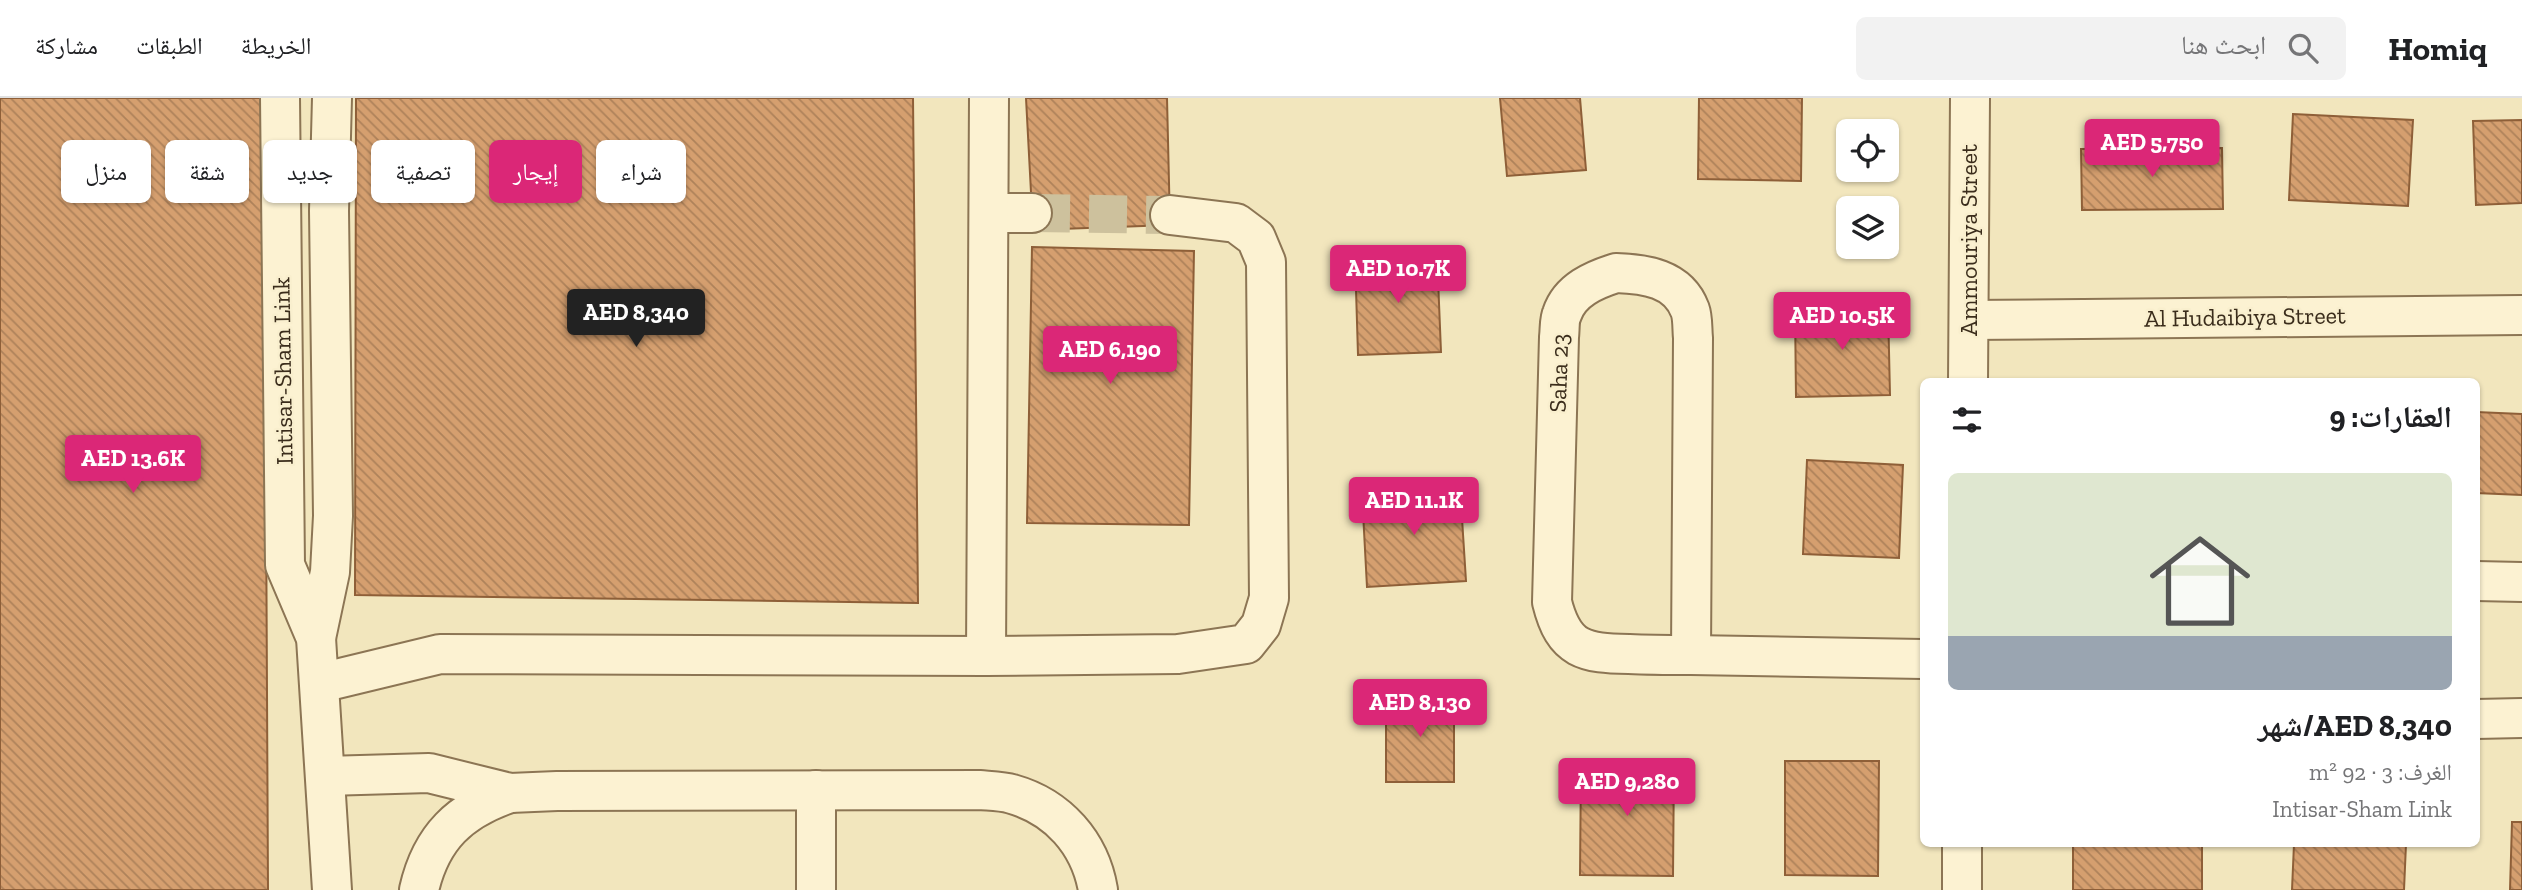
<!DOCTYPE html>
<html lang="ar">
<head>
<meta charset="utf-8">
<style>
  :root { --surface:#fff; --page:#f2f2f2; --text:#202124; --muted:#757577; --line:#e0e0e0; --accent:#db2777 }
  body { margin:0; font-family:"Zilla Slab","Noto Naskh Arabic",serif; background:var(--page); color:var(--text); direction:rtl; height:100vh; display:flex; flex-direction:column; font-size:26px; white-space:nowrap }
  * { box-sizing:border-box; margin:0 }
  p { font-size:23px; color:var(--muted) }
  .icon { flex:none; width:38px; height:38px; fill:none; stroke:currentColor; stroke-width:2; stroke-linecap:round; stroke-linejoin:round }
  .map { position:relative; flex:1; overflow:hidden; direction:ltr }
  .details { position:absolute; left:1920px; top:280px; width:560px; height:469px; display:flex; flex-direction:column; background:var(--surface); border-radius:10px; box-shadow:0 2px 5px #0004; direction:rtl }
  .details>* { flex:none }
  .hud { position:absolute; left:21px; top:42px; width:665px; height:63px; direction:rtl; display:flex; gap:14px }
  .fabs { position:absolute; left:1836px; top:21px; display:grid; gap:14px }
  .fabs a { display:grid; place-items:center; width:63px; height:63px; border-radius:10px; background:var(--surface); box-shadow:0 2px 5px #0004; font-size:35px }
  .price { position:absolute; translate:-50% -60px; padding:0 16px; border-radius:7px; background:var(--accent); color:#fff; font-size:23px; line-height:46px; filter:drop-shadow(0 2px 4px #0008) }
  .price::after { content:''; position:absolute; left:50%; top:42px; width:21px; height:16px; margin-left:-10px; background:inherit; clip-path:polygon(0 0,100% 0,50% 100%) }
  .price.selected { background:#222; color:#fff }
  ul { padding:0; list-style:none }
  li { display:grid; align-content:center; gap:14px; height:371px; padding:0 28px }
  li+li { border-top:2px solid var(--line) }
  li span { display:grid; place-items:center; height:217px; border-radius:10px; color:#555 }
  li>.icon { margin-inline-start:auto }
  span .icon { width:126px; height:126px; fill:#fffc; stroke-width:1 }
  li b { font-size:30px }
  h2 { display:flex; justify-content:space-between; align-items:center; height:84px; padding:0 28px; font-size:30px }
  .tag { padding:0 24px; border-radius:10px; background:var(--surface); box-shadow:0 2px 5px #0004; font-size:24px; line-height:63px }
  .tag.selected { background:var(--accent); color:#fff }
  header { display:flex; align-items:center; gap:42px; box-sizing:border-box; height:98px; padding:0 35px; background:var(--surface); border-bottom:2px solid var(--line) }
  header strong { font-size:33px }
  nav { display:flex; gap:38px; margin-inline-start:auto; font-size:24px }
  .search { width:490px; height:63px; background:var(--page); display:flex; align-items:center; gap:18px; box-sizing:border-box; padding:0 24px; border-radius:10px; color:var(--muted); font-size:26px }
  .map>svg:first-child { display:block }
  .building { fill:url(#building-back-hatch); stroke:#8e5f38; stroke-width:2 }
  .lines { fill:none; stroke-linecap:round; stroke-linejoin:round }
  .minor-tunnel { stroke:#cdc19d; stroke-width:38; stroke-dasharray:38 19; stroke-linecap:butt }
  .minor-casing { stroke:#8c7554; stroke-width:42 }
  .minor { stroke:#fcf2d2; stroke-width:38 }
  .labels { text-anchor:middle; stroke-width:5; stroke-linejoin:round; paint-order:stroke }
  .street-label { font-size:24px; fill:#3a2c1b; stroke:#f9efce }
</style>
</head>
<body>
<header>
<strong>Homiq</strong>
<div class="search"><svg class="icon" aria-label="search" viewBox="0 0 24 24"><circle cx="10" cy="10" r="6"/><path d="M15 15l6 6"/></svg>ابحث هنا</div>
<nav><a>الخريطة</a><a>الطبقات</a><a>مشاركة</a></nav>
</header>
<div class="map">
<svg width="2522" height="792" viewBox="0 0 2522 792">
  <defs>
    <pattern id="building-back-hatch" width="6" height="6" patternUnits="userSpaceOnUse" patternTransform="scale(1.75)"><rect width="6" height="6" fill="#d59f6f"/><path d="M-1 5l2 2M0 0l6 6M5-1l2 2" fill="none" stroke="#ae825a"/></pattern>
  </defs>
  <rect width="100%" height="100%" fill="#f2e6bd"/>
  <g class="building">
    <polygon points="0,0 264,0 268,792 0,792"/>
    <polygon points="356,0 913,0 918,505 355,497"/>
    <polygon points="1026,0 1167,0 1170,127 1033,132"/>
    <polygon points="1500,0 1580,0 1586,72 1507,78"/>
    <polygon points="1699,0 1802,0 1801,83 1698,81"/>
    <polygon points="2293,16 2413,22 2408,108 2289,102"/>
    <polygon points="2522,22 2522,105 2476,107 2473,23"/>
    <polygon points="2222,50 2223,111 2082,112 2081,51"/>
    <polygon points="1032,149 1194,153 1189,427 1027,425"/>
    <polygon points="1437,156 1441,254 1358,257 1355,159"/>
    <polygon points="1888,209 1890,297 1796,299 1795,211"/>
    <polygon points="2476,314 2522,316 2522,397 2476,395"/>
    <polygon points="1807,362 1903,367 1899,460 1803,456"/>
    <polygon points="1460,389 1466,483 1367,489 1362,395"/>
    <rect x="1386" y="598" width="68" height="86"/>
    <polygon points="1581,663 1674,664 1673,778 1580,777"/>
    <polygon points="1785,663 1879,663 1878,778 1785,777"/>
    <polygon points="2512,724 2522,724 2522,792 2510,792"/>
    <rect x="2073" y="746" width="129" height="46"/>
    <polygon points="2294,746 2406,746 2404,792 2292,792"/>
  </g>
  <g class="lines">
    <polyline class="minor-tunnel" points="1032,115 1170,117"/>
    <g class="minor-casing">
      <g id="minor">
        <polyline points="280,0 285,467 316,540 332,792"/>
        <polyline points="989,115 1032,115"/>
        <path d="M1616,175C1645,176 1678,180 1690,212C1693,220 1692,231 1693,240L1691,557C1670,557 1650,557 1629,556C1585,555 1564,553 1552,504L1559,239C1560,232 1559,222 1562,216C1570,192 1594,182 1616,175Z"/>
        <polyline points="1969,222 2522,217"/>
        <polyline points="1968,284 1970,0"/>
        <polyline points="2476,483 2522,484"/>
        <polyline points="316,540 330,474 333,418 329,113 332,0"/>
        <polyline points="1691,557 1923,561"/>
        <polyline points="986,558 989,0"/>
        <polyline points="320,585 440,556 986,558 1178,556 1246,546 1261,527 1269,500 1266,164 1256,140 1236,125 1170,117"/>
        <polyline points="2476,621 2522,620"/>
        <path d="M326,678L429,675L510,695L557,693L979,692C990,693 1002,693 1012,696C1058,709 1090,745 1098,792"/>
        <polyline points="816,692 816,792"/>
        <polyline points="1962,746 1962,792"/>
        <path d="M419,792C431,739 460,712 510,695"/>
      </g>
    </g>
    <use href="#minor" class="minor"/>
  </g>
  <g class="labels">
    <g class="street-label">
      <text transform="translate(1969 142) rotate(-90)" y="8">Ammouriya Street</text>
      <text transform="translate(2245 219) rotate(-1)" y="8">Al Hudaibiya Street</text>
      <text transform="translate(283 273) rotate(-91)" y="8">Intisar-Sham Link</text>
      <text transform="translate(1559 275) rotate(-88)" y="8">Saha 23</text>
    </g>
  </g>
</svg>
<div class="fabs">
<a><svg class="icon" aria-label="locate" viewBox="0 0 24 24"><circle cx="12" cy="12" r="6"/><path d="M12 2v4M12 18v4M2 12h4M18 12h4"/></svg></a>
<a><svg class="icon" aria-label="layers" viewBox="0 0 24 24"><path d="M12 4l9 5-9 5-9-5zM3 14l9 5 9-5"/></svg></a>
</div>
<b class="price" style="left:2152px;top:81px">AED 5,750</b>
<b class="price" style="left:1398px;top:207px">AED 10.7K</b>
<b class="price selected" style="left:636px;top:251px">AED 8,340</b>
<b class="price" style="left:1842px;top:254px">AED 10.5K</b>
<b class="price" style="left:1110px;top:288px">AED 6,190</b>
<b class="price" style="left:133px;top:397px">AED 13.6K</b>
<b class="price" style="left:1414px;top:439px">AED 11.1K</b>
<b class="price" style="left:1420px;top:641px">AED 8,130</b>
<b class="price" style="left:1627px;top:720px">AED 9,280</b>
<div class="hud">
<a class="tag">شراء</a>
<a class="tag selected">إيجار</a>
<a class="tag">تصفية</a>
<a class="tag">جديد</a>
<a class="tag">شقة</a>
<a class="tag">منزل</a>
</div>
<section class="details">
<h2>العقارات: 9<svg class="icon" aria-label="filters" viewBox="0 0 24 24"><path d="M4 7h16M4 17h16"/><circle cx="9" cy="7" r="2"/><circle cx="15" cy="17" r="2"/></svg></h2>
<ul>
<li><span style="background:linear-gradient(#dfe7d0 75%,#9aa5b1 0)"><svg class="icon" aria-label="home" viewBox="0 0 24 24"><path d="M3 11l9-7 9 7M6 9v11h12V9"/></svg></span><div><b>AED 8,340/شهر</b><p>الغرف: 3 · 92 m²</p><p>Intisar-Sham Link</p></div></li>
</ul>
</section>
</div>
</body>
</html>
